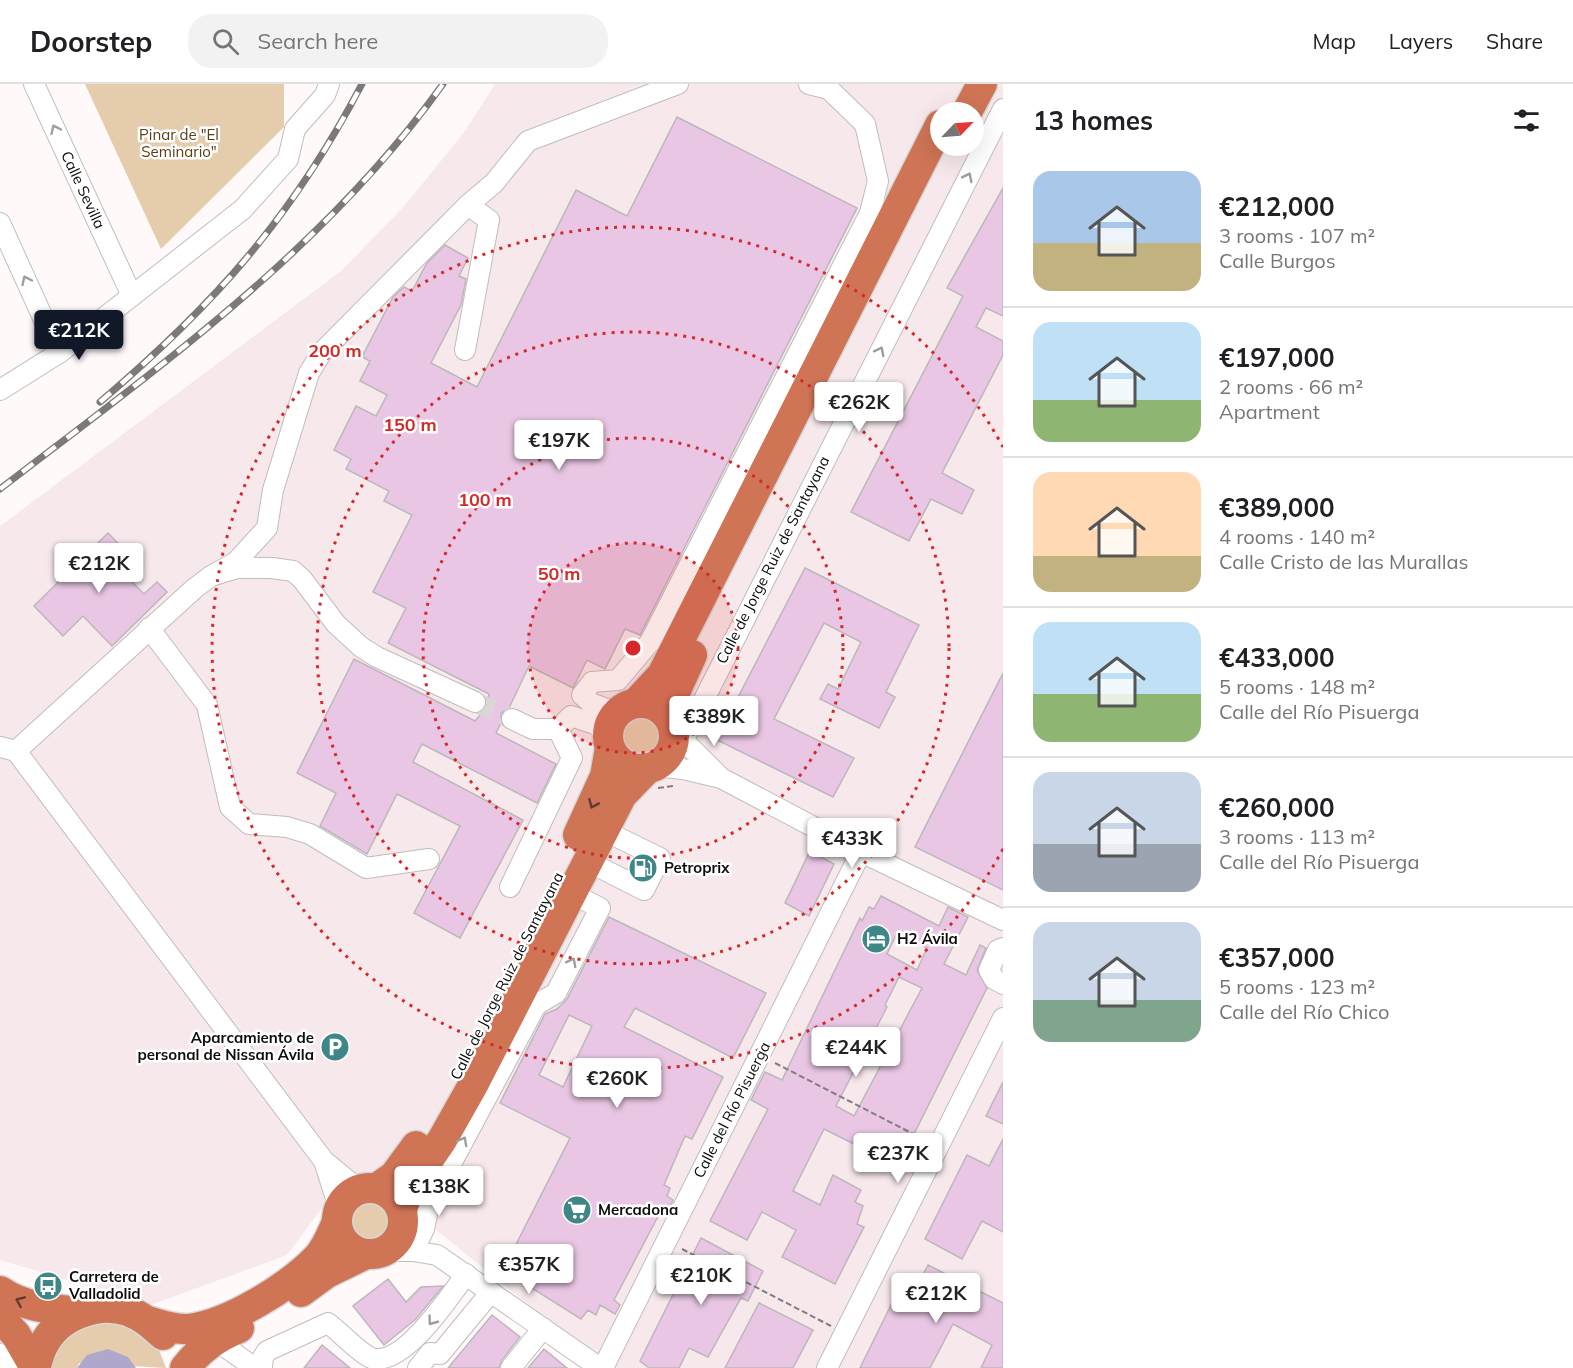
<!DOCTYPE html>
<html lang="en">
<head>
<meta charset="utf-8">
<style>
  :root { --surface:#fff; --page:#f2f2f2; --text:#202124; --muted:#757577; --line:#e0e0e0; --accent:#111827 }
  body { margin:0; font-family:Mulish,sans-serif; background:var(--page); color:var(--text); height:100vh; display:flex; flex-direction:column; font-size:22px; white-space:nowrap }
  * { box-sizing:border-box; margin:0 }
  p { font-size:20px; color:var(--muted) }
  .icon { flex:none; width:33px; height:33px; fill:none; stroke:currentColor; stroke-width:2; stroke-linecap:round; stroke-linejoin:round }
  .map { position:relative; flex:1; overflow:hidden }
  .side { display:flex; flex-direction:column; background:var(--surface); width:570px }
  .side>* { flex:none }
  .needle { width:39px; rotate:65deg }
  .buttons { position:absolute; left:930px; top:18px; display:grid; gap:12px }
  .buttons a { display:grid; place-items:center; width:54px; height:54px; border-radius:50%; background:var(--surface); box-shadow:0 6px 24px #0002; font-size:30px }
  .price { position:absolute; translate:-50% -51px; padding:0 14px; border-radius:6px; background:#fff; color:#222; font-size:20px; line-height:39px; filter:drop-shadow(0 2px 3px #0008) }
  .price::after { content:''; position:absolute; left:50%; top:36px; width:18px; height:14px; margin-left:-9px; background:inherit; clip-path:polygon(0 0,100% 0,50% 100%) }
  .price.on { background:var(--accent); color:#fff }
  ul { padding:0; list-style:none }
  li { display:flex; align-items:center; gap:18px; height:150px; padding:0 30px }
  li+li { border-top:2px solid var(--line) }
  li span { display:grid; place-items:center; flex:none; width:168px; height:120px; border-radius:18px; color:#555 }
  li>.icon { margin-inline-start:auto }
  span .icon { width:72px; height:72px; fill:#fffc; stroke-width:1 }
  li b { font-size:26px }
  h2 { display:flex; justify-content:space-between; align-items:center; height:72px; padding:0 30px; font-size:26px }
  header { display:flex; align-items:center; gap:36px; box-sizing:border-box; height:84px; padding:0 30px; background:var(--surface); border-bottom:2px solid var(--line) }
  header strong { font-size:28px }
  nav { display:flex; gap:33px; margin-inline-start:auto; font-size:21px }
  .search { width:420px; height:54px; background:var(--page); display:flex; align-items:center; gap:15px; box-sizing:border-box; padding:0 21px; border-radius:24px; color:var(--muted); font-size:22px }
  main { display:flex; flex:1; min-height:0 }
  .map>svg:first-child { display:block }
  .built { fill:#f7e9eb; fill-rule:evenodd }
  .green { fill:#e4ccad }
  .water { fill:#b0a7cd }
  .building { fill:#e9c7e4; stroke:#bbb7ba; stroke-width:1.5; fill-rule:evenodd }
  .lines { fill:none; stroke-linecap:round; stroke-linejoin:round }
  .minor-tunnel { stroke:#dbd5d6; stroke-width:20; stroke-dasharray:20 10; stroke-linecap:butt }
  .minor-casing { stroke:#c1bcbd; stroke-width:22 }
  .highway-casing { stroke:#d8d8d8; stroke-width:33 }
  .path { stroke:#817d7e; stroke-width:2; stroke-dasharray:6 3; stroke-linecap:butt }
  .minor { stroke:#fff; stroke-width:20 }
  .highway { stroke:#d07456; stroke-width:30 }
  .rail-casing { stroke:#7c7979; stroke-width:7 }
  .rail { stroke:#fff; stroke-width:4.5; stroke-dasharray:14; stroke-linecap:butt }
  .oneway { stroke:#9f9e9e }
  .oneway2 { stroke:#653b2d }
  .ring { fill:none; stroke:#d62828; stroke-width:3; stroke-dasharray:3 6 }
  .labels { text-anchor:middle; stroke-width:5; stroke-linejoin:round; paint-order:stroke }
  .park-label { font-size:15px; fill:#5b3f16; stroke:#fff }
  .street-label { font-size:15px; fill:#0e0c0c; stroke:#fff }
  .poi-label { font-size:15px; font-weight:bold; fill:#0e0c0c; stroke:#fff; text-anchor:start }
  .centre { fill:#d62828; stroke:#fff; stroke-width:3 }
  .ring-label { font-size:18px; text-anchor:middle; font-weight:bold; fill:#d62828; stroke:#fff; stroke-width:5; stroke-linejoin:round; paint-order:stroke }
</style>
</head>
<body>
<header>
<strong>Doorstep</strong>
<div class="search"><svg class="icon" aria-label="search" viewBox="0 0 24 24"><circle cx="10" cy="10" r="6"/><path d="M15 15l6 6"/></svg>Search here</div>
<nav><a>Map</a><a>Layers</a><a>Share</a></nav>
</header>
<main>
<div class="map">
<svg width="1003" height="1284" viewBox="0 0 1003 1284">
  <rect width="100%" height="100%" fill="#fff9fa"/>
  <path class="built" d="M495,0H1003V1284H610L583,1265L425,1137L368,1098L331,1112L287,1171L151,1221L0,1176V442L341,187L406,120L465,47ZM940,28H974V62H940Z"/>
  <g class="green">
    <polygon points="85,0 284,0 284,43 161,165"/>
    <circle cx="641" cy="653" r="21"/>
    <circle cx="369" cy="1138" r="21"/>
    <polygon points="84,1239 126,1239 158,1263 166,1284 79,1279 77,1284 47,1284 53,1266"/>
  </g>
  <polygon class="water" points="108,1265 128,1273 136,1284 77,1284 87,1271"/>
  <g class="building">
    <polygon points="677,33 857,124 640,551 625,545 605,585 587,576 573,604 529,582 509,624 501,629 501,639 496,649 556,680 537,719 422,660 413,678 523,736 460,854 414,829 460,742 397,710 367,770 320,742 336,709 297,689 354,575 475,637 486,624 489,610 388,559 406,524 373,508 412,431 384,417 389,407 346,385 351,375 334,366 356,322 376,332 387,311 360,297 370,277 362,273 393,213 404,203 412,207 427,179 445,161 468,174 459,192 466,195 461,221 431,279 477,303 576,106 627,132"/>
    <polygon points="1003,104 1003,232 986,224 976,243 1003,257 1003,271 942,389 974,406 962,430 931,415 909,457 851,428 963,212 947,204"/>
    <polygon points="108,449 135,477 123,489 144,510 157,498 167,508 112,562 83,532 63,552 34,522"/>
    <polygon points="805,484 919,541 886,608 895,613 879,644 820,615 828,600 838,605 861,558 824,539 774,635 854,674 833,713 713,654 732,615 736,617"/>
    <polygon points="1003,589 1003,806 915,763"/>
    <polygon points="810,767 834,780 809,832 785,819"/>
    <path d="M881,812L939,842L948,823L968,833L944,880L966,891L980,861L986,864L977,886L987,904L898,1082L824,1045L793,1107L820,1121L833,1091L861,1106L855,1118L863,1122L857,1140L864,1143L835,1200L782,1173L796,1146L762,1128L747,1156L710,1137L768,1025L751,1016L765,988L782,996L860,834L862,837L869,823L874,825ZM897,849L927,864L917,886L887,870ZM899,893L922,904L854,1032L836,1022L887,923L885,921Z"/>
    <path d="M609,833L766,909L733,974L635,924L624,943L723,993L692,1055L685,1052L664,1101L670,1104L667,1112L673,1116L669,1126L663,1123L614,1216L620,1221L615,1230L600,1221L596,1231L588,1226L581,1235L503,1186L570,1054L500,1019L545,930L557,925L567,915ZM569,931L592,942L563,1003L539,991Z"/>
    <polygon points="1003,998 1003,1040 986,1032"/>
    <polygon points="1003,1055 1003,1148 982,1137 962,1175 925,1155 967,1071 989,1082"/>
    <polygon points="701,1154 763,1187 748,1217 741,1214 708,1273 689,1264 679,1284 649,1284 640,1277"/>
    <polygon points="928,1181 1003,1219 1003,1284 981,1284 992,1261 953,1240 930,1284 860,1284 896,1211 909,1218"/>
    <polygon points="388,1195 406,1218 421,1203 443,1202 416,1235 384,1261 353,1222"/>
    <polygon points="759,1219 813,1246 793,1284 725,1284"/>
    <polygon points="492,1231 520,1253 502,1276 499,1284 448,1284"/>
    <polygon points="322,1261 350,1284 304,1284"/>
    <polygon points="544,1265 567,1284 528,1284"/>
  </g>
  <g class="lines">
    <polyline class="minor-tunnel" points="475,618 512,635"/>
    <g class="minor-casing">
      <g id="minor">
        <polyline points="34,0 132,212"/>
        <polyline points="0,139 59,269"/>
        <polyline points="465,266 489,136 468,121"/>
        <polyline points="0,306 59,269 243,125 288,75 295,45 325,11 329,0"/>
        <polyline points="211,492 236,478 267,444 273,406 309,289 322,268 468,121 494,99 528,57 678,0"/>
        <polyline points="149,544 207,621 230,723 249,740 287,743 310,750 366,784 429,775"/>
        <polyline points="617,629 591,619 582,611 592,598 618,596 650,558 870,129 878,97 865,40 829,5 809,0"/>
        <polyline points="512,635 533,645 558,645 571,632 595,640 608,649"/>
        <polyline points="674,647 719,692"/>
        <polyline points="0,663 16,667 324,1077 358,1105"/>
        <polyline points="16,667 195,504 211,492 237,484 272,484 293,487 302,495 336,540 361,563 377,573 475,618"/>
        <polyline points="670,668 683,657 1003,25"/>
        <polyline points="655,682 683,685 721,694 861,768 1003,836"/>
        <polyline points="587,777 644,806 660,774 603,746"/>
        <polyline points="510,803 572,674 558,645"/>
        <polyline points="1003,864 998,866 989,886 994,895 1003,900"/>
        <polyline points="536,921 556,909 600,824 571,809"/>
        <polyline points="325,1080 339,1124"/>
        <polyline points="384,1167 413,1167 437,1171 600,1284"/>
        <polyline points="413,1167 424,1145 429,1121 536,921 522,904"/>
        <polyline points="214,1255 255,1284"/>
        <polyline points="0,1270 9,1284"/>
        <path d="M262,1284L263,1273L267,1267L328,1239C340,1248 358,1268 371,1274C403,1284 451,1211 466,1190"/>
        <polyline points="418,1284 430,1269 440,1270 491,1208"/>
        <polyline points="511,1284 543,1244"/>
        <polyline points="603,1284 861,768"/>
        <polyline points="827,1284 1003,934"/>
      </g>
    </g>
    <g class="highway-casing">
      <g id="highway">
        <polyline points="967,28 982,0"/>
        <polyline points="636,619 662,591 940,41"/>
        <circle cx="641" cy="652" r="33"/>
        <polyline points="671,638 672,615 692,571"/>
        <polyline points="578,751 605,692 610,664"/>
        <circle cx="370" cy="1137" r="33"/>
        <polyline points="377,1104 394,1092 416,1062"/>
        <polyline points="402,1126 409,1104 442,1056 473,1001 622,711 647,685"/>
        <path d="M0,1207C25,1224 53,1225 82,1228"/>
        <polyline points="301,1208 327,1189 366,1170"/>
        <polyline points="0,1233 16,1251 35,1284"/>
        <path d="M148,1237C161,1241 175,1246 189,1245C229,1240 289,1203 317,1174C327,1163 331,1151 337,1138"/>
        <path d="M35,1284C38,1277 39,1269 43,1262C57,1232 97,1217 128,1227C142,1232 152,1241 163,1251"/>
        <path d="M185,1284C201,1264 216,1254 239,1244"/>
      </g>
    </g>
    <g class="path">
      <polyline points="658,704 673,702"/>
      <polyline points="775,979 925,1056"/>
      <polyline points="682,1165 831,1242"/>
    </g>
    <use href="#minor" class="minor"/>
    <use href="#highway" class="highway"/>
    <g class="rail-casing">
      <g id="rail">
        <path d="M100,318C214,221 292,134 362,0"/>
        <path d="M0,405C159,283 325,165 443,0"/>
      </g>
    </g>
    <use href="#rail" class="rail"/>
  </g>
  <defs><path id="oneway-chevron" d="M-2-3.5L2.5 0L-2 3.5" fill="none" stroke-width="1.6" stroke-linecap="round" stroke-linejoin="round" transform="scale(1.5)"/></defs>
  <g class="oneway">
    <use href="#oneway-chevron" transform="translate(55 45) rotate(-115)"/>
    <use href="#oneway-chevron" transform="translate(968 93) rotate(-63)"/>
    <use href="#oneway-chevron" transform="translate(26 196) rotate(-115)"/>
    <use href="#oneway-chevron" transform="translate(880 267) rotate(-63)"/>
    <use href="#oneway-chevron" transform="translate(572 878) rotate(-63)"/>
    <use href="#oneway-chevron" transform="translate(463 1057) rotate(-62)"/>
    <use href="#oneway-chevron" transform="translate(432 1237) rotate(127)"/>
  </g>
  <g class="oneway2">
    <use href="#oneway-chevron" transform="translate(593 720) rotate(114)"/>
    <use href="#oneway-chevron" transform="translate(20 1217) rotate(-157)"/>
  </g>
  <circle cx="633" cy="564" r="105" fill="#d62828" fill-opacity=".12"/>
  <g class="ring">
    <circle cx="633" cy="564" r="105"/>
    <circle cx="633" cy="564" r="210"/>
    <circle cx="633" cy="564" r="316"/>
    <path d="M1003 765A421 421 0 1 1 1003 363"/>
  </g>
  <defs>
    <g id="fuel-disc" transform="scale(1.5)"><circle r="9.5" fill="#3f8786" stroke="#fff"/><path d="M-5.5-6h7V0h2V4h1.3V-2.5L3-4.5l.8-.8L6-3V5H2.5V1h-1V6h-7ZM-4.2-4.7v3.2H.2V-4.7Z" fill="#fff"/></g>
    <g id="hotel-disc" transform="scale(1.5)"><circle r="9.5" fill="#3f8786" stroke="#fff"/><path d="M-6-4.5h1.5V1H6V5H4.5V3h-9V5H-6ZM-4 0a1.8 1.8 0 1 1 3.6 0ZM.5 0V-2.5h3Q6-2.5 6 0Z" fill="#fff"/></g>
    <g id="parking-disc" transform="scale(1.5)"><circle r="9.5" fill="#3f8786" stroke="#fff"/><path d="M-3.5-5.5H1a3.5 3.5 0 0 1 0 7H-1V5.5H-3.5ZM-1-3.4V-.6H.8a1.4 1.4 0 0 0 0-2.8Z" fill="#fff"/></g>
    <g id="supermarket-disc" transform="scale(1.5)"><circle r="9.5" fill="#3f8786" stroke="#fff"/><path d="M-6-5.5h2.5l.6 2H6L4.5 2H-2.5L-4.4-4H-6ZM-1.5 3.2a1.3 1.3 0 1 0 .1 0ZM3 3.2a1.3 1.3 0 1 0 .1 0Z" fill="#fff"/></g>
    <g id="bus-disc" transform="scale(1.5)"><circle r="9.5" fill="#3f8786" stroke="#fff"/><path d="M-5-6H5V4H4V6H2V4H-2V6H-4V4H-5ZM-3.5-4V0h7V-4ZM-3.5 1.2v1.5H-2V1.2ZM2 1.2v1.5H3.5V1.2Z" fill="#fff"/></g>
  </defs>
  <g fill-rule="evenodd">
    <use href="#fuel-disc" x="643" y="784"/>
    <use href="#hotel-disc" x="876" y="855"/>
    <use href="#parking-disc" x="335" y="963"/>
    <use href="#supermarket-disc" x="577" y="1126"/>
    <use href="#bus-disc" x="48" y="1202"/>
  </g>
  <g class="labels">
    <g class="park-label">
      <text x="179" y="56">Pinar de "El<tspan x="179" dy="17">Seminario"</tspan></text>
    </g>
    <g class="street-label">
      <text transform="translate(83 106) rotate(65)" y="5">Calle Sevilla</text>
      <text transform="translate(773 476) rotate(-63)" y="5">Calle de Jorge Ruiz de Santayana</text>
      <text transform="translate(507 892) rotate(-63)" y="5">Calle de Jorge Ruiz de Santayana</text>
      <text transform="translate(732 1026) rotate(-63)" y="5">Calle del Río Pisuerga</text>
    </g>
    <g class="poi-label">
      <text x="664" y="789">Petroprix</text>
      <text x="897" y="860">H2 Ávila</text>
      <text x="314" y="959" text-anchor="end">Aparcamiento de<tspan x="314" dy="17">personal de Nissan Ávila</tspan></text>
      <text x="598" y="1131">Mercadona</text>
      <text x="69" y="1198">Carretera de<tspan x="69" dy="17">Valladolid</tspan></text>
    </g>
  </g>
  <circle cx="633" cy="564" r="9" class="centre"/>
  <g class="ring-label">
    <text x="335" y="273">200 m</text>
    <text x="410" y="347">150 m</text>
    <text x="485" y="422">100 m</text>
    <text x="559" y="496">50 m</text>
  </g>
</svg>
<div class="buttons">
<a><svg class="needle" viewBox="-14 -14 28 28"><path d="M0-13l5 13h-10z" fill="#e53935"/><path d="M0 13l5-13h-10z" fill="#757577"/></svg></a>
</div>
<b class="price on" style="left:79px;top:277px">€212K</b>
<b class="price" style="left:859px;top:349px">€262K</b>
<b class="price" style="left:559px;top:387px">€197K</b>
<b class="price" style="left:99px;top:510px">€212K</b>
<b class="price" style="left:714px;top:663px">€389K</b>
<b class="price" style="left:852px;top:785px">€433K</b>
<b class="price" style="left:856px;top:994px">€244K</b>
<b class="price" style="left:617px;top:1025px">€260K</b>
<b class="price" style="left:898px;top:1100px">€237K</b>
<b class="price" style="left:439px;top:1133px">€138K</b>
<b class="price" style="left:529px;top:1211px">€357K</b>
<b class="price" style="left:701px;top:1222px">€210K</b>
<b class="price" style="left:936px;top:1240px">€212K</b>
</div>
<section class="side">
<h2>13 homes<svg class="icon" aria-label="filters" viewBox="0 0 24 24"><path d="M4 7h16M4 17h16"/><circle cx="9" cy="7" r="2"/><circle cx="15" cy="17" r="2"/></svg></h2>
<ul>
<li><span style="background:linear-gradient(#a9c7e8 60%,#c2b280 0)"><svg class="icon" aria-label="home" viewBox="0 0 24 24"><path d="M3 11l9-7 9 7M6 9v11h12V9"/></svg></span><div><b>€212,000</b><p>3 rooms · 107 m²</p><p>Calle Burgos</p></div></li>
<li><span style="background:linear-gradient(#bfe0f5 65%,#8fb573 0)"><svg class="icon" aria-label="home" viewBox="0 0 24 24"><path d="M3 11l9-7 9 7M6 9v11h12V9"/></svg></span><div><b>€197,000</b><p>2 rooms · 66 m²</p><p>Apartment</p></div></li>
<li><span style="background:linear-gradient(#ffd9b3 70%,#c2b280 0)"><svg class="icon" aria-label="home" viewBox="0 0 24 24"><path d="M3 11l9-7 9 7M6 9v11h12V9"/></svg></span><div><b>€389,000</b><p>4 rooms · 140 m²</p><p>Calle Cristo de las Murallas</p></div></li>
<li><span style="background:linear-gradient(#bfe0f5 60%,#8fb573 0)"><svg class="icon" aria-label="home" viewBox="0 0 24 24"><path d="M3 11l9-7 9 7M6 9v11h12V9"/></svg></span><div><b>€433,000</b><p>5 rooms · 148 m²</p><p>Calle del Río Pisuerga</p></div></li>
<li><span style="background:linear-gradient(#c9d6e8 60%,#9aa5b1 0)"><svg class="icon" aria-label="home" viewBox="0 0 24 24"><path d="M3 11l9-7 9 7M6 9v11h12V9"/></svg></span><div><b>€260,000</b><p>3 rooms · 113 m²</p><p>Calle del Río Pisuerga</p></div></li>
<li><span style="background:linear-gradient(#c9d6e8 65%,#7fa58c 0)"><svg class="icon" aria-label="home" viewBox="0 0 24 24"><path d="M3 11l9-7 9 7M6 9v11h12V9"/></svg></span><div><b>€357,000</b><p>5 rooms · 123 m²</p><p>Calle del Río Chico</p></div></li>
</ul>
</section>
</main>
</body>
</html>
